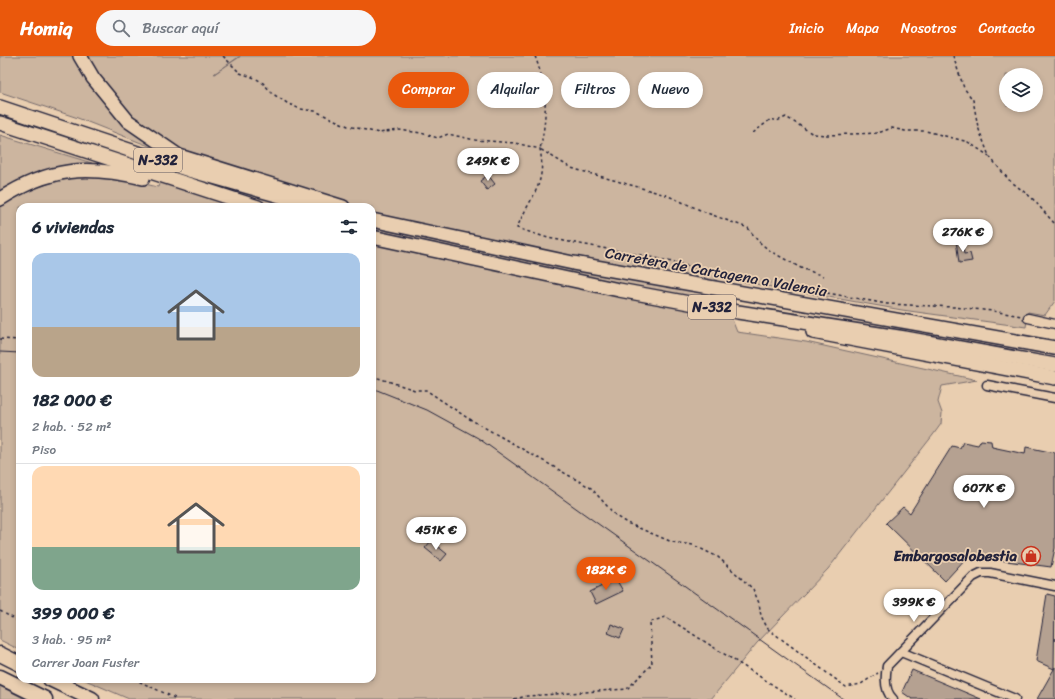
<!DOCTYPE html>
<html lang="es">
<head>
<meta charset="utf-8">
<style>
  :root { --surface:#fff; --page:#f6f6f7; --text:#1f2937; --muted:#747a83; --line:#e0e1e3; --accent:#ea580c }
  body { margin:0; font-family:Sriracha,sans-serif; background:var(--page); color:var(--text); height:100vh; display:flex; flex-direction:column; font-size:15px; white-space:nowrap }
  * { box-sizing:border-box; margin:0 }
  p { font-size:13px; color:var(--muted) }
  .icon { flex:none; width:22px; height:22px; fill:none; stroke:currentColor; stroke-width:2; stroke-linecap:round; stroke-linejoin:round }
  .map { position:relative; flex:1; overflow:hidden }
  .details { position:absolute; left:16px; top:147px; width:360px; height:480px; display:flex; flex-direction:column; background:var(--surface); border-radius:12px; box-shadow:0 2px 6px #0003 }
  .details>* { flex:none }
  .hud { position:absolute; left:388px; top:16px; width:380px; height:36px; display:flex; gap:8px }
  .buttons { position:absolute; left:999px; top:12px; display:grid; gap:8px }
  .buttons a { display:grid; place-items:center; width:44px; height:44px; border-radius:50%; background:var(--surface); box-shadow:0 2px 6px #0003; font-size:20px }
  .price { position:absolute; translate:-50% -34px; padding:0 9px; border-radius:14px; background:#fff; color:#222; font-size:13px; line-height:26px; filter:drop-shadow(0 1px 2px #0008) }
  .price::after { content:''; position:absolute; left:50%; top:24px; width:12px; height:9px; margin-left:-6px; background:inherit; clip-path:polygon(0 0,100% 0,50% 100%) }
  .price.selected { background:var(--accent); color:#fff }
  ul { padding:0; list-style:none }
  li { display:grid; align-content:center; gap:8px; height:212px; padding:0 16px }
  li+li { border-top:1px solid var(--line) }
  li span { display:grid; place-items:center; height:124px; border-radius:12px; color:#555 }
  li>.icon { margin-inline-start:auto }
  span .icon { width:72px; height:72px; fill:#fffc; stroke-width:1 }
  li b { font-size:17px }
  h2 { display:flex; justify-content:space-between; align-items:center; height:48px; padding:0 16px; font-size:17px }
  .pill { padding:0 14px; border-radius:18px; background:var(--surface); box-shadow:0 2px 6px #0003; font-size:14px; line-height:36px }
  .pill.selected { background:var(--accent); color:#fff }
  header { display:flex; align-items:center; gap:24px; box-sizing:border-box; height:56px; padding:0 20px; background:var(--accent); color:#fff }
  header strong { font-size:19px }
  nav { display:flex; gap:22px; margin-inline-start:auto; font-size:14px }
  .search { width:280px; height:36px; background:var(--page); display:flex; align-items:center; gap:10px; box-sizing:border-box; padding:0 14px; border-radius:22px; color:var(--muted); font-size:15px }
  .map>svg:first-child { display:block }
  .green { fill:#ccb59f; stroke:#776c6d; fill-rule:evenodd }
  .building { fill:#b5a191; stroke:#22223b }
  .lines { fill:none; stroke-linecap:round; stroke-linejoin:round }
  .minor-casing { stroke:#22223b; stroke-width:11 }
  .trunk-casing { stroke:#22223b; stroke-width:16 }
  .motorway-casing { stroke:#22223b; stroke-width:17 }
  .path { stroke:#22223b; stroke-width:1.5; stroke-dasharray:3 3; stroke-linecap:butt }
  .minor { stroke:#e9ceb0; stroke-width:8 }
  .trunk { stroke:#e9ceb0; stroke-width:13 }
  .motorway { stroke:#e9ceb0; stroke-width:14 }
  .tram { stroke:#22223b; stroke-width:1 }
  .labels { text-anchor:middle; stroke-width:3.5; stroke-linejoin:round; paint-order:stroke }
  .shield { fill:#e9ceb0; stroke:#5e565e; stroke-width:1 }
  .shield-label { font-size:14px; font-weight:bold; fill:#22223b }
  .street-label { font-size:15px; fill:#22223b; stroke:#e9ceb0 }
  .poi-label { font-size:15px; font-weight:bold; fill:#22223b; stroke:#e9ceb0; text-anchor:end }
</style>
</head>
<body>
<header>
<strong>Homiq</strong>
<div class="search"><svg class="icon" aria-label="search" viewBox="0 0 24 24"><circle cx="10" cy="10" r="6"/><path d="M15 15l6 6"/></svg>Buscar aquí</div>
<nav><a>Inicio</a><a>Mapa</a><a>Nosotros</a><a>Contacto</a></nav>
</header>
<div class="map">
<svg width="1055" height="643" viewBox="0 0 1055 643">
  <rect width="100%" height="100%" fill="#e9ceb0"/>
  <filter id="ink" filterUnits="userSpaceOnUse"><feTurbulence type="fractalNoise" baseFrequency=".025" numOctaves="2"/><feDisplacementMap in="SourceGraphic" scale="8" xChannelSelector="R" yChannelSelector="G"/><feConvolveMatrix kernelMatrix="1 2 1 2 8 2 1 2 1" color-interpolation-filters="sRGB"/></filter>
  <g filter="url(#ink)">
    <g class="green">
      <polygon points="0,0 75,0 155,90 154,92 75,61 0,36"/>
      <path d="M85,0H240L214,18L241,0H1055V245L1045,259L1028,256L1026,271L902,254L715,221L737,276L806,286L977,324L942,330L938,346L942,357L941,368L933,379L828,513L757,587L711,643H129L83,623H372V151H20V594L0,584V149C62,116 90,115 158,131L169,96L117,47ZM1006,19H1036V49H1006Z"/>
      <polygon points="0,79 92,107 91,110 0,139"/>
      <polygon points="0,630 25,643 0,643"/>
    </g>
    <g class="building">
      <polygon points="488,119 495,128 487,134 480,125"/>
      <polygon points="956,184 962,184 964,198 970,197 972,205 959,207"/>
      <polygon points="981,384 991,385 992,391 1025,398 1026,391 1055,397 1055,492 1051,511 968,500 945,525 886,467 903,451 910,457 952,390 960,392 963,386 978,389"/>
      <polygon points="431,485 447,498 441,505 425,492"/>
      <polygon points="616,523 623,535 596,548 590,536"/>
      <polygon points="1047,538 1055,540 1054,613 1036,605"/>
      <polygon points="611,568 624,573 620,582 608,577"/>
      <polygon points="1055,611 1055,643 1037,643 1054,613"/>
      <polygon points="912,614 981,643 912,643 902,636"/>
    </g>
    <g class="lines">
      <g class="minor-casing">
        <g id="minor">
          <polyline points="1028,262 1055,268"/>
          <polyline points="987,329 1055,342"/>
          <polyline points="901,596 1015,643"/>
          <path d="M893,643C884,635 885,621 887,610L973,521L981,517H990L1055,530"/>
        </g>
      </g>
      <g class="trunk-casing">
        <g id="trunk">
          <polyline points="80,0 93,22 128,65 179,100 343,151"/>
          <polyline points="0,51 192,115 319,151"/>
          <polyline points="0,67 258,151"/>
          <path d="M0,143C50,111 87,109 143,122"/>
          <polyline points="372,164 573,207 1055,292"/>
          <polyline points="372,181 619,234 738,256 905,282 1055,309"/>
          <polyline points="813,276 1055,322"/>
        </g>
      </g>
      <g class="motorway-casing">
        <g id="motorway">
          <polyline points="0,598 20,608"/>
          <polyline points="0,621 45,643"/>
          <polyline points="50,623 92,643"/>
        </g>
      </g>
      <g class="path">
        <path d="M223,0L240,17L255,22L263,27L273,38L287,47L300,53L315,55L348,70L379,77L399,74L421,77L438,82L448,78L475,84L515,87L540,93C547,130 530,140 517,172L548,182L656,202L703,214L887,248L954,251L993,255L1021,260"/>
        <path d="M535,0C547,33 548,58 540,93L571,112L666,139L707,157L748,172L758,185L770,195L801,212L823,220"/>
        <polyline points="953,0 964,32 973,44 978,71 989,100 1009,124 1032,142 1055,168"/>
        <polyline points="753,77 771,63 777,65 786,61 813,78 827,79 878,77 892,72 905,75 926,75 968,86 989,100"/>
        <polyline points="0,283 20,284"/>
        <polyline points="372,320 415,334 426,334 466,361 591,432 617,461 627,467 672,486 693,489 718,501 753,533 759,547 761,560 768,573 846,631 861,628 878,617"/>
        <polyline points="0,555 20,566"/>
        <polyline points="134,623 177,643"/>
        <polyline points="514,643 527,640 627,633 652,608 650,566 666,561 795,643"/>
      </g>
      <use href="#minor" class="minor"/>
      <use href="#trunk" class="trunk"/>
      <use href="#motorway" class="motorway"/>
      <g class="tram">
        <polyline points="0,296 20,297"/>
        <polyline points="372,332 427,354 478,382 843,643"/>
      </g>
    </g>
  </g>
  <defs>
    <g id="shop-ring" transform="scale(1)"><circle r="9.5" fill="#e9ceb0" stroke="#c8321e" stroke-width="1.5"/><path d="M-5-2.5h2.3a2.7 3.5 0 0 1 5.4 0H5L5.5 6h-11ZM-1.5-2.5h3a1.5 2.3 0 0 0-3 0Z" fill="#c8321e"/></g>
  </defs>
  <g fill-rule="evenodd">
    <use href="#shop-ring" x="1031" y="500"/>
  </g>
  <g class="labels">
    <g class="shield">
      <rect x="134" y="92" width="48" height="24" rx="3"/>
      <rect x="688" y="239" width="48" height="24" rx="3"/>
    </g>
    <g class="shield-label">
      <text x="158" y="109">N-332</text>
      <text x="712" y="256">N-332</text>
    </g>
    <g class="street-label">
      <text transform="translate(716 216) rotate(10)" y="5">Carretera de Cartagena a Valencia</text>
    </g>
    <g class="poi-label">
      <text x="1017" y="505">Embargosalobestia</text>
    </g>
  </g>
</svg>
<div class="buttons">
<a><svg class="icon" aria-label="layers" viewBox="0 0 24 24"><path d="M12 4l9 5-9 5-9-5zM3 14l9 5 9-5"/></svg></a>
</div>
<b class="price" style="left:488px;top:126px">249K €</b>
<b class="price" style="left:963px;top:197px">276K €</b>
<b class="price" style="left:984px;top:453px">607K €</b>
<b class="price" style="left:436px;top:495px">451K €</b>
<b class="price selected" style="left:606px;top:535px">182K €</b>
<b class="price" style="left:914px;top:567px">399K €</b>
<div class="hud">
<a class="pill selected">Comprar</a>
<a class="pill">Alquilar</a>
<a class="pill">Filtros</a>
<a class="pill">Nuevo</a>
</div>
<section class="details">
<h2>6 viviendas<svg class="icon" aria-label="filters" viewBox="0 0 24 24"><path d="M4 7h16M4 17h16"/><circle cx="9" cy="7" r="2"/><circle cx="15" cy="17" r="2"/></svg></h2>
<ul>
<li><span style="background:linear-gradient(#a9c7e8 60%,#b9a48a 0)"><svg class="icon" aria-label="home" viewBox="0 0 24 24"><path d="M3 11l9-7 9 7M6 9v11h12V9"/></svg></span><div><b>182 000 €</b><p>2 hab. · 52 m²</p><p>Piso</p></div></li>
<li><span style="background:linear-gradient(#ffd9b3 65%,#7fa58c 0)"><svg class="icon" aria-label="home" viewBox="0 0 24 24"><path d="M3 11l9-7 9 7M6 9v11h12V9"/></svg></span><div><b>399 000 €</b><p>3 hab. · 95 m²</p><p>Carrer Joan Fuster</p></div></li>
</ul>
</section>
</div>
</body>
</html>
